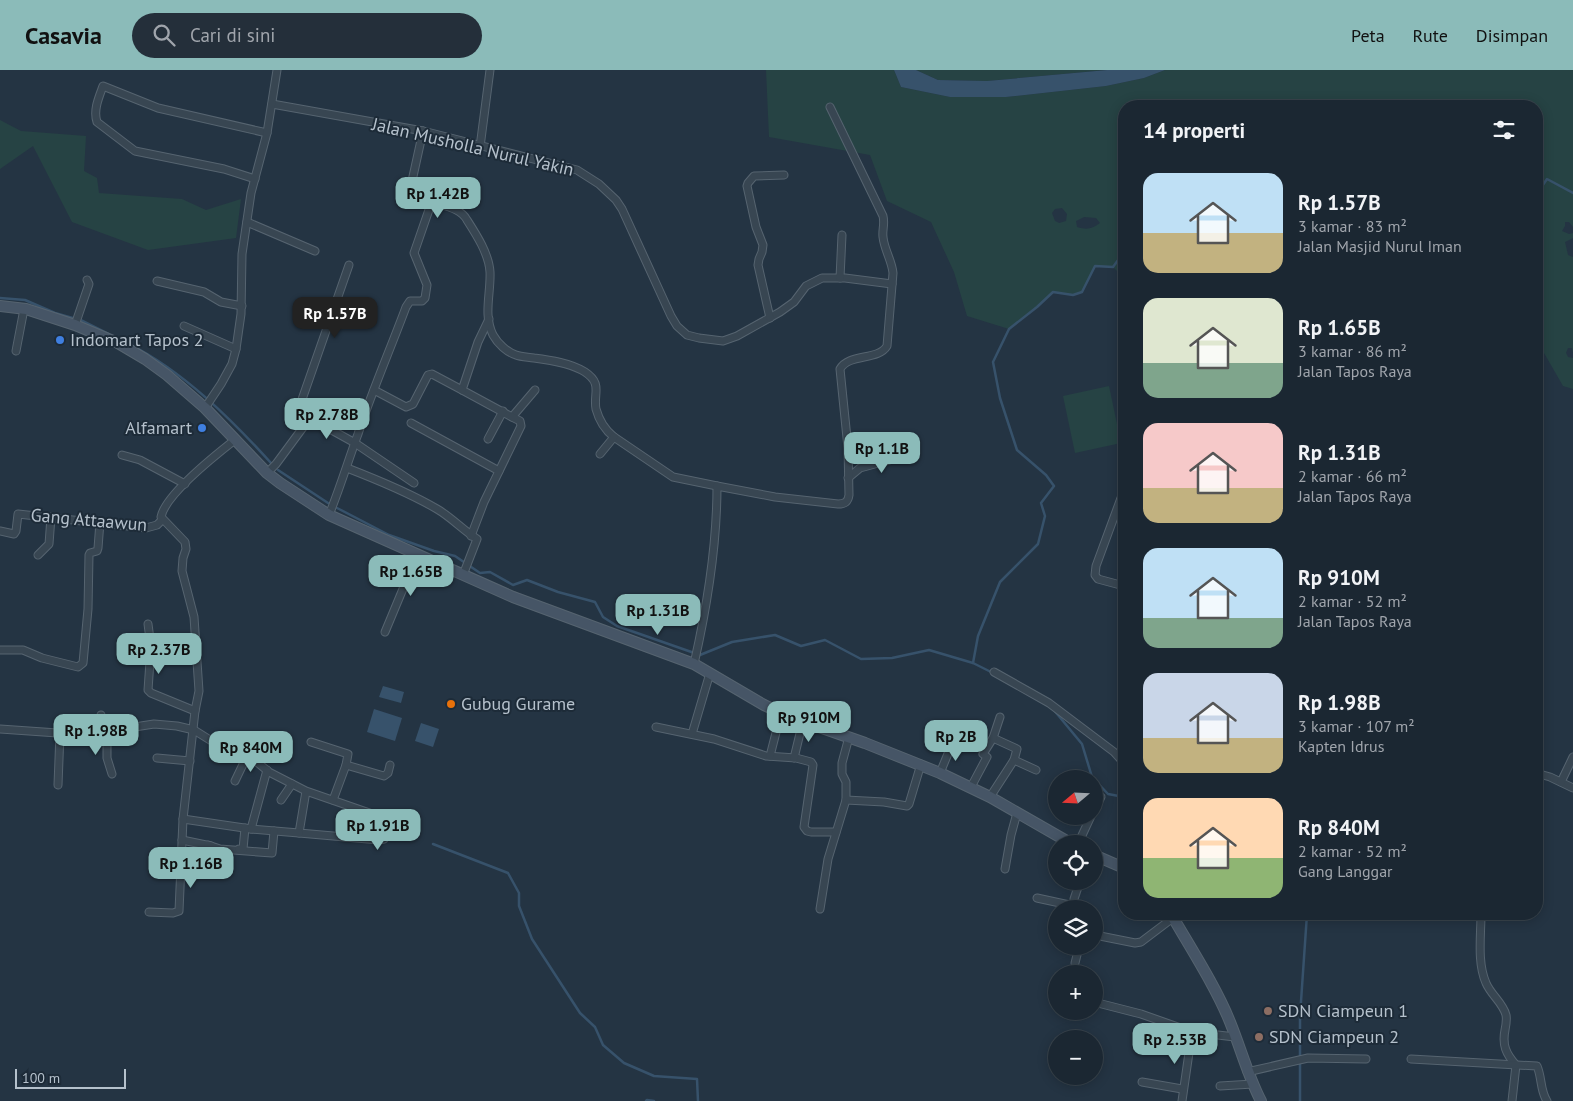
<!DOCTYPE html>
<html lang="id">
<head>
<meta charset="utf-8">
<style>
  :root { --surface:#1b2732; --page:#242f3a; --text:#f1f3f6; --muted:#a0a5ac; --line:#39444d; --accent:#8bbbb9 }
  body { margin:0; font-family:"PT Sans",sans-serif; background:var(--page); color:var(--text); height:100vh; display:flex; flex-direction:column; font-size:19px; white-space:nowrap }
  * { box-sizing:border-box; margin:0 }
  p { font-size:16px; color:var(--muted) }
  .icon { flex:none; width:28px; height:28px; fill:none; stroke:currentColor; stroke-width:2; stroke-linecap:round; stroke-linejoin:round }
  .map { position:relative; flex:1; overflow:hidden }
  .drawer { position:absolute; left:1118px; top:30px; width:425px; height:820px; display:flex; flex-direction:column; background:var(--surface); border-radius:20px; box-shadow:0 2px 12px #0003,0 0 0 1px var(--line) }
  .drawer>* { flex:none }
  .needle { width:32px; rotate:251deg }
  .fabs { position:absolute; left:1048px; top:700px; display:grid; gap:10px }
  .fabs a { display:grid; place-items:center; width:55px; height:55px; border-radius:50%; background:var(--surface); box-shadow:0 2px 12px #0003,0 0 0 1px var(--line); font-size:25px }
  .scale { position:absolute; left:15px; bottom:12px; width:111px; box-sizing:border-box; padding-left:5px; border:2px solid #b5c1cc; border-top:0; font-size:14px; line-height:18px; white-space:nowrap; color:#b5c1cc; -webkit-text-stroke:4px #1d2b38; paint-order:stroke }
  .price { position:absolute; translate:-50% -42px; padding:0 11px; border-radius:10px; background:var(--accent); color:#111; font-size:16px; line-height:32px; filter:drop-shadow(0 1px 2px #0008) }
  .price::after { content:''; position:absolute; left:50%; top:30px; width:15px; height:11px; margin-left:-8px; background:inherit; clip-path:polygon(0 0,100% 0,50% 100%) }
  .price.current { background:#222; color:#fff }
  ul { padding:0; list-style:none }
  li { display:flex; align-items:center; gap:15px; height:125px; padding:0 25px }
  li span { display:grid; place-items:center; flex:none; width:140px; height:100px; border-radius:15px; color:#555 }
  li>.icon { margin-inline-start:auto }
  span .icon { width:60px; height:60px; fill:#fffc; stroke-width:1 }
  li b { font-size:21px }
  h2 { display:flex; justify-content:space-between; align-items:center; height:60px; padding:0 25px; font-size:21px }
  header { display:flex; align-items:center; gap:30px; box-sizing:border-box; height:70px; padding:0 25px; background:var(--accent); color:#111 }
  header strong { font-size:24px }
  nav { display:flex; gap:28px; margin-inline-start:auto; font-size:18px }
  .search { width:350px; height:45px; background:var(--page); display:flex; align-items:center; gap:12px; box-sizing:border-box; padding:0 18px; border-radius:28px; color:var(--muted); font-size:19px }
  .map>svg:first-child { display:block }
  .green { fill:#264344; fill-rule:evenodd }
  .water { fill:#37526b }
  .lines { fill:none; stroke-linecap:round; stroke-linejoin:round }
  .stream { stroke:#37526b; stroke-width:2.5 }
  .minor-casing { stroke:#566470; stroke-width:9 }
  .secondary-casing { stroke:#566470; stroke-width:12 }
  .minor { stroke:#384652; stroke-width:7 }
  .secondary { stroke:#465566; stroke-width:10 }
  .shop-dot { fill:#3f7fe0; stroke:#1d2b38; stroke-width:2 }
  .food-dot { fill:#e8710a; stroke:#1d2b38; stroke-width:2 }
  .education-dot { fill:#8d6e63; stroke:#1d2b38; stroke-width:2 }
  .labels { text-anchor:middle; stroke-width:4; stroke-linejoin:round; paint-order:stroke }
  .street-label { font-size:18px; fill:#b5c1cc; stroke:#1d2b38 }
  .poi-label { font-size:18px; fill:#b5c1cc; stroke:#1d2b38; text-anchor:start }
</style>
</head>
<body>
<header>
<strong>Casavia</strong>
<div class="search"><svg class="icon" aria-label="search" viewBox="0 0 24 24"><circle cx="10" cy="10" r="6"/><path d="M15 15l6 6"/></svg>Cari di sini</div>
<nav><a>Peta</a><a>Rute</a><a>Disimpan</a></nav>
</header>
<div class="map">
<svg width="1573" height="1031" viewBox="0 0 1573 1031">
  <rect width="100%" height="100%" fill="#243443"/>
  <g class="green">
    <path d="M766,0H894L901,17L950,27H1006L1106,16L1144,8L1165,0H1573V157L1569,152H1565V156L1562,161L1569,164L1573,163V168L1565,172L1568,185L1573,187V283L1572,278H1568L1566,283L1568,287L1573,288V319L1563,316L1536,269V36H1124V208L1113,197L1095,196L1082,222L1073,225L1053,222L1037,237L1009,259L967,246L954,202L931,152L887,131L870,85L769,67ZM1062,138L1067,144L1066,151L1059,153L1055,151L1052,143L1055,139ZM1084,147L1096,148L1100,153C1092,159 1087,160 1077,157L1076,151Z"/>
    <polygon points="916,0 1107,0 987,11 938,10"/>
    <polygon points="0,50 21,61 86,66 84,101 97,108 99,123 182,129 206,140 241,129 236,168 148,180 72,152 33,76 0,99"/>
    <polygon points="1109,316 1121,373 1075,383 1063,326"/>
  </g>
  <g class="water">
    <polygon points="894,0 916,0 938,10 987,11 1107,0 1165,0 1144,8 1106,16 1006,27 950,27 901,17"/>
    <polygon points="383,616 404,622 401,633 379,627"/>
    <polygon points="374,639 402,648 395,671 367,662"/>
    <polygon points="421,653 439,659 433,677 415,671"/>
  </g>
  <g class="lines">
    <g class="stream">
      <polyline points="1536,125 1547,109 1573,123"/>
      <polyline points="0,228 25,230 55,243 83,251 109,264"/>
      <path d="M129,274C183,301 231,349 271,393"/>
      <polyline points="278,400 328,433"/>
      <polyline points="337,438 389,465 434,481 455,486 480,503 490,502 513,515 527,510 558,522 595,532 603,547 617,556 700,585 732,572 775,565 801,576 825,570 861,589 892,588 929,580 973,593 993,603"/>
      <polyline points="973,593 978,566 1000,512 1038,474 1045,446 1041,433 1054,416 1046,405 1017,380 1000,328 993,292 1009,259 1037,237 1053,222 1073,225 1082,222 1095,196 1113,197 1124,182"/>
      <polyline points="1053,639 1082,674 1092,707 1108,724 1124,727"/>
      <polyline points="433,774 508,803 519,823 519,836 532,869 580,943 595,957 603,975 624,993 654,1006 697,1009 698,1031"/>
      <polyline points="646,1031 647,1030 654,1031"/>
      <polyline points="1300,1031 1300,946 1307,844"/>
    </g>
    <g class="minor-casing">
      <g id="minor">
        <polyline points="272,34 423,61 577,100 599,114 616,130 622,139 671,246 677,256 687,265 699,268 723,271 737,266 780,242 794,232 806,216 822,208 845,208 892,214"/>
        <path d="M423,61L412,111C414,139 456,129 467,150C476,164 489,184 490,202C491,223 483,245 493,265C498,274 507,282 516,285C521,287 528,287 534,288C550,290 571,293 585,302C603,314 593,323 596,339C599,350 605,360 614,367L673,407L717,416"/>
        <polyline points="480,77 490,0"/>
        <path d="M255,109L224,99L135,81L97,52C93,40 99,27 103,16L158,38L267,63"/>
        <polyline points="247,152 315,181"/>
        <polyline points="349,195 299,338 299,342 355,373 414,413"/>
        <polyline points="840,208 842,165"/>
        <polyline points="157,211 204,222 221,232 242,236"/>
        <polyline points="770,248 758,195 759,189 762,182 763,175 756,157 747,116 748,113 754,106 784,105"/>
        <polyline points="489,249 478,272 462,320 512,347 535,320"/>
        <polyline points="75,255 89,214 87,210"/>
        <polyline points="184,256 236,279"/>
        <polyline points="16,281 24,239"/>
        <polyline points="374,320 406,337 413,334 428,305 432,304 462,320"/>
        <polyline points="205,338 221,314 232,294 236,279 241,244 242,184 251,123 267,63 277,0"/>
        <polyline points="411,353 499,401"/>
        <polyline points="488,369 503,341"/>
        <polyline points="600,384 614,367"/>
        <polyline points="122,385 140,390 185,414"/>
        <path d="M347,398C378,410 408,422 437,439C451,447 463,460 477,469L463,505"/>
        <polyline points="267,403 276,394 310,348"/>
        <polyline points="848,408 860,398 908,385"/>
        <polyline points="1124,420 1096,496 1095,505 1098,509 1124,516"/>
        <path d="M329,445C340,418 348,391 358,364C372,321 390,280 406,237L410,231H422L425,228L427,215L414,183L432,131"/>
        <polyline points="0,461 14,464 16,461 18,444 146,458 157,455 162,450"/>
        <polyline points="471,466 484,432 521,356 520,351 512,347"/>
        <polyline points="38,485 49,474 51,447"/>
        <polyline points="148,554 151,577 148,620 151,623 195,641"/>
        <polyline points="385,562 405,514 415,483"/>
        <polyline points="0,580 23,580 42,588 78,597 83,593 88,539 89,485 90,483 97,481 98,478 100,452"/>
        <path d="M694,594C707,537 717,475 717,416L775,427L838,434C845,434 848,432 849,425L848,378L840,299C849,283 878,291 887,276L893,203C892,191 884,179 883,167C882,160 885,154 883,146L830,37"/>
        <polyline points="994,602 1049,633 1114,682 1124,693"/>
        <polyline points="656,657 714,669 766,686 796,688 811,692 813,695 804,757 807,761 811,762 836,762"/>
        <polyline points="0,659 72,664 115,660 154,654 177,656 194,660 218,675 253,689 269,702 306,721 384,748 387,751 384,769 379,770 299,763 306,721"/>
        <polyline points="107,661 107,688 112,704"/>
        <polyline points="101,662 101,645"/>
        <polyline points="692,664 710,603"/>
        <polyline points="993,668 1017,679 1014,690"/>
        <polyline points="311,672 348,684 346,695 333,730"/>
        <polyline points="770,686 781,643"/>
        <polyline points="157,688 190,691"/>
        <polyline points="794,688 803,651"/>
        <polyline points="346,695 384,706 388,703 390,695"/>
        <polyline points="940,703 954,669 957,667 962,667"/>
        <polyline points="1536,703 1550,707 1573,718"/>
        <polyline points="235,711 247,686"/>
        <polyline points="1561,712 1573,687"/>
        <polyline points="58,715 60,663"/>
        <polyline points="971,717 987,687 983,684 993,668 1000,647"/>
        <polyline points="990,727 1014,690 1036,700"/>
        <polyline points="281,730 292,714"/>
        <polyline points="846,730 884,732 907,736 909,734 921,694"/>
        <polyline points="1094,741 1101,727"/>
        <polyline points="183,749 251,759 267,700"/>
        <polyline points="251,759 299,763"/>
        <polyline points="182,770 211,776"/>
        <polyline points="1078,774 1091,746"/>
        <polyline points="208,775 220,779 272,783 274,761"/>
        <polyline points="239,779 243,779 245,758"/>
        <polyline points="1005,799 1011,765 1017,743"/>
        <polyline points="1037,828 1074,836"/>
        <polyline points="820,839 828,789 846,730 846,712 842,704 842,693 849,667"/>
        <polyline points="1075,839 1074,829 1080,811"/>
        <path d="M149,842L173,843L179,841L183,749L195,641L199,621L194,547L182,501L183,488L186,479L185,472L161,447C165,425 218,383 236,369"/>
        <path d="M1481,844C1481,865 1477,893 1486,913C1491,925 1503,933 1506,945C1507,950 1506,955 1505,960C1502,975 1506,984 1516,995L1512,1031"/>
        <polyline points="1100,866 1135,873 1141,872 1178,844"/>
        <polyline points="1075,876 1077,885 1075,893"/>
        <polyline points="1094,932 1141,944 1192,962 1235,967"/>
        <path d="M1411,989L1537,996C1542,1007 1540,1021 1547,1031"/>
        <polyline points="1247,1002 1308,988 1366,989"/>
        <polyline points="1142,1012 1182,1019"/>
        <polyline points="1220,1016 1253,1014"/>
        <polyline points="1182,1031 1192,962"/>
      </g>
    </g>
    <g class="secondary-casing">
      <g id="secondary">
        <polyline points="0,236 26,239 75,255 118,273 145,289 167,305 205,338 267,403 280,413 329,445 513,527 694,594 764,635 785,645 865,673 940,703 990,727 1072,774"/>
        <polyline points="1094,785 1124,798"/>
        <path d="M1171,844C1190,877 1216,917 1230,952C1241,979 1248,1006 1261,1031"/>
      </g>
    </g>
    <use href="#minor" class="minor"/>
    <use href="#secondary" class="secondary"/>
  </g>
  <g class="shop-dot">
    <circle cx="60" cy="270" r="5"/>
    <circle cx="202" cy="358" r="5"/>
  </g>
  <circle class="food-dot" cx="451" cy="634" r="5"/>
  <g class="education-dot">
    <circle cx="1268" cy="941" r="5"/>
    <circle cx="1259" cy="967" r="5"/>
  </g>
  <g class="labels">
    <g class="street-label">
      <text transform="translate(473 77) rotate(13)" y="6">Jalan Musholla Nurul Yakin</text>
      <text transform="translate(89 450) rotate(5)" y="6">Gang Attaawun</text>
    </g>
    <g class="poi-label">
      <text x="70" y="276">Indomart Tapos 2</text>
      <text x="192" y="364" text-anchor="end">Alfamart</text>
      <text x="461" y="640">Gubug Gurame</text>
      <text x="1278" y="947">SDN Ciampeun 1</text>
      <text x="1269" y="973">SDN Ciampeun 2</text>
    </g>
  </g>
</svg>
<div class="fabs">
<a><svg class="needle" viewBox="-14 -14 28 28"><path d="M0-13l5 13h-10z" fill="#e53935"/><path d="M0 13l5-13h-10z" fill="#a0a5ac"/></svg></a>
<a><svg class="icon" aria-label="locate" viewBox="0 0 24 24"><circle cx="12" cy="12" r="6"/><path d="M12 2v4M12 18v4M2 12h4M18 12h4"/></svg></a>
<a><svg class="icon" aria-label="layers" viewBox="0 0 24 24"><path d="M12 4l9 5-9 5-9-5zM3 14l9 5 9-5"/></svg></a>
<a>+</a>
<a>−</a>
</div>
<div class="scale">100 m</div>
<b class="price" style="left:438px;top:149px">Rp 1.42B</b>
<b class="price current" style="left:335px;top:269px">Rp 1.57B</b>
<b class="price" style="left:327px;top:370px">Rp 2.78B</b>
<b class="price" style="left:882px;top:404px">Rp 1.1B</b>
<b class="price" style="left:411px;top:527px">Rp 1.65B</b>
<b class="price" style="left:658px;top:566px">Rp 1.31B</b>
<b class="price" style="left:159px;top:605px">Rp 2.37B</b>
<b class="price" style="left:809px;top:673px">Rp 910M</b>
<b class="price" style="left:96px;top:686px">Rp 1.98B</b>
<b class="price" style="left:956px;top:692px">Rp 2B</b>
<b class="price" style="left:251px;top:703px">Rp 840M</b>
<b class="price" style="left:378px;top:781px">Rp 1.91B</b>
<b class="price" style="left:191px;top:819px">Rp 1.16B</b>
<b class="price" style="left:1175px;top:995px">Rp 2.53B</b>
<section class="drawer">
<h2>14 properti<svg class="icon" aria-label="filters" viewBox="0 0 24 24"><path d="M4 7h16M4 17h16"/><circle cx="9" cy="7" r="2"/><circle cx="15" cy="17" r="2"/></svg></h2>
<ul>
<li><span style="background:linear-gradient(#bfe0f5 60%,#c2b280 0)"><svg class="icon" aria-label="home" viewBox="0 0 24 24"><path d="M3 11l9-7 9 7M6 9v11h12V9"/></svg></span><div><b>Rp 1.57B</b><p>3 kamar · 83 m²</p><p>Jalan Masjid Nurul Iman</p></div></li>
<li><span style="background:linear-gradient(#dfe7d0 65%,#7fa58c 0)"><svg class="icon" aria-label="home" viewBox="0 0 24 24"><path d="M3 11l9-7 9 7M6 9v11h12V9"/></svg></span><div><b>Rp 1.65B</b><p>3 kamar · 86 m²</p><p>Jalan Tapos Raya</p></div></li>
<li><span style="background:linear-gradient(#f6c9c9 65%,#c2b280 0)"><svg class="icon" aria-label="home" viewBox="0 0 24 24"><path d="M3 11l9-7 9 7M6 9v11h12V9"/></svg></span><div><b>Rp 1.31B</b><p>2 kamar · 66 m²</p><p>Jalan Tapos Raya</p></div></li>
<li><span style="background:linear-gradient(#bfe0f5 70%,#7fa58c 0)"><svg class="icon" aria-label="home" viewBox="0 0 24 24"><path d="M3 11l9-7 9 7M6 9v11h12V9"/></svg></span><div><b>Rp 910M</b><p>2 kamar · 52 m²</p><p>Jalan Tapos Raya</p></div></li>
<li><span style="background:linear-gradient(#c9d6e8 65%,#c2b280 0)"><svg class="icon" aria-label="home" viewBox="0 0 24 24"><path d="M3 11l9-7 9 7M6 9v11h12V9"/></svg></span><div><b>Rp 1.98B</b><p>3 kamar · 107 m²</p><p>Kapten Idrus</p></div></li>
<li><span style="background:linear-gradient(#ffd9b3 60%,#8fb573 0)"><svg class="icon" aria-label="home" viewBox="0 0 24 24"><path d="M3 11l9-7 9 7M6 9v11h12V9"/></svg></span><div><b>Rp 840M</b><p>2 kamar · 52 m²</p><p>Gang Langgar</p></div></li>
</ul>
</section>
</div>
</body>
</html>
